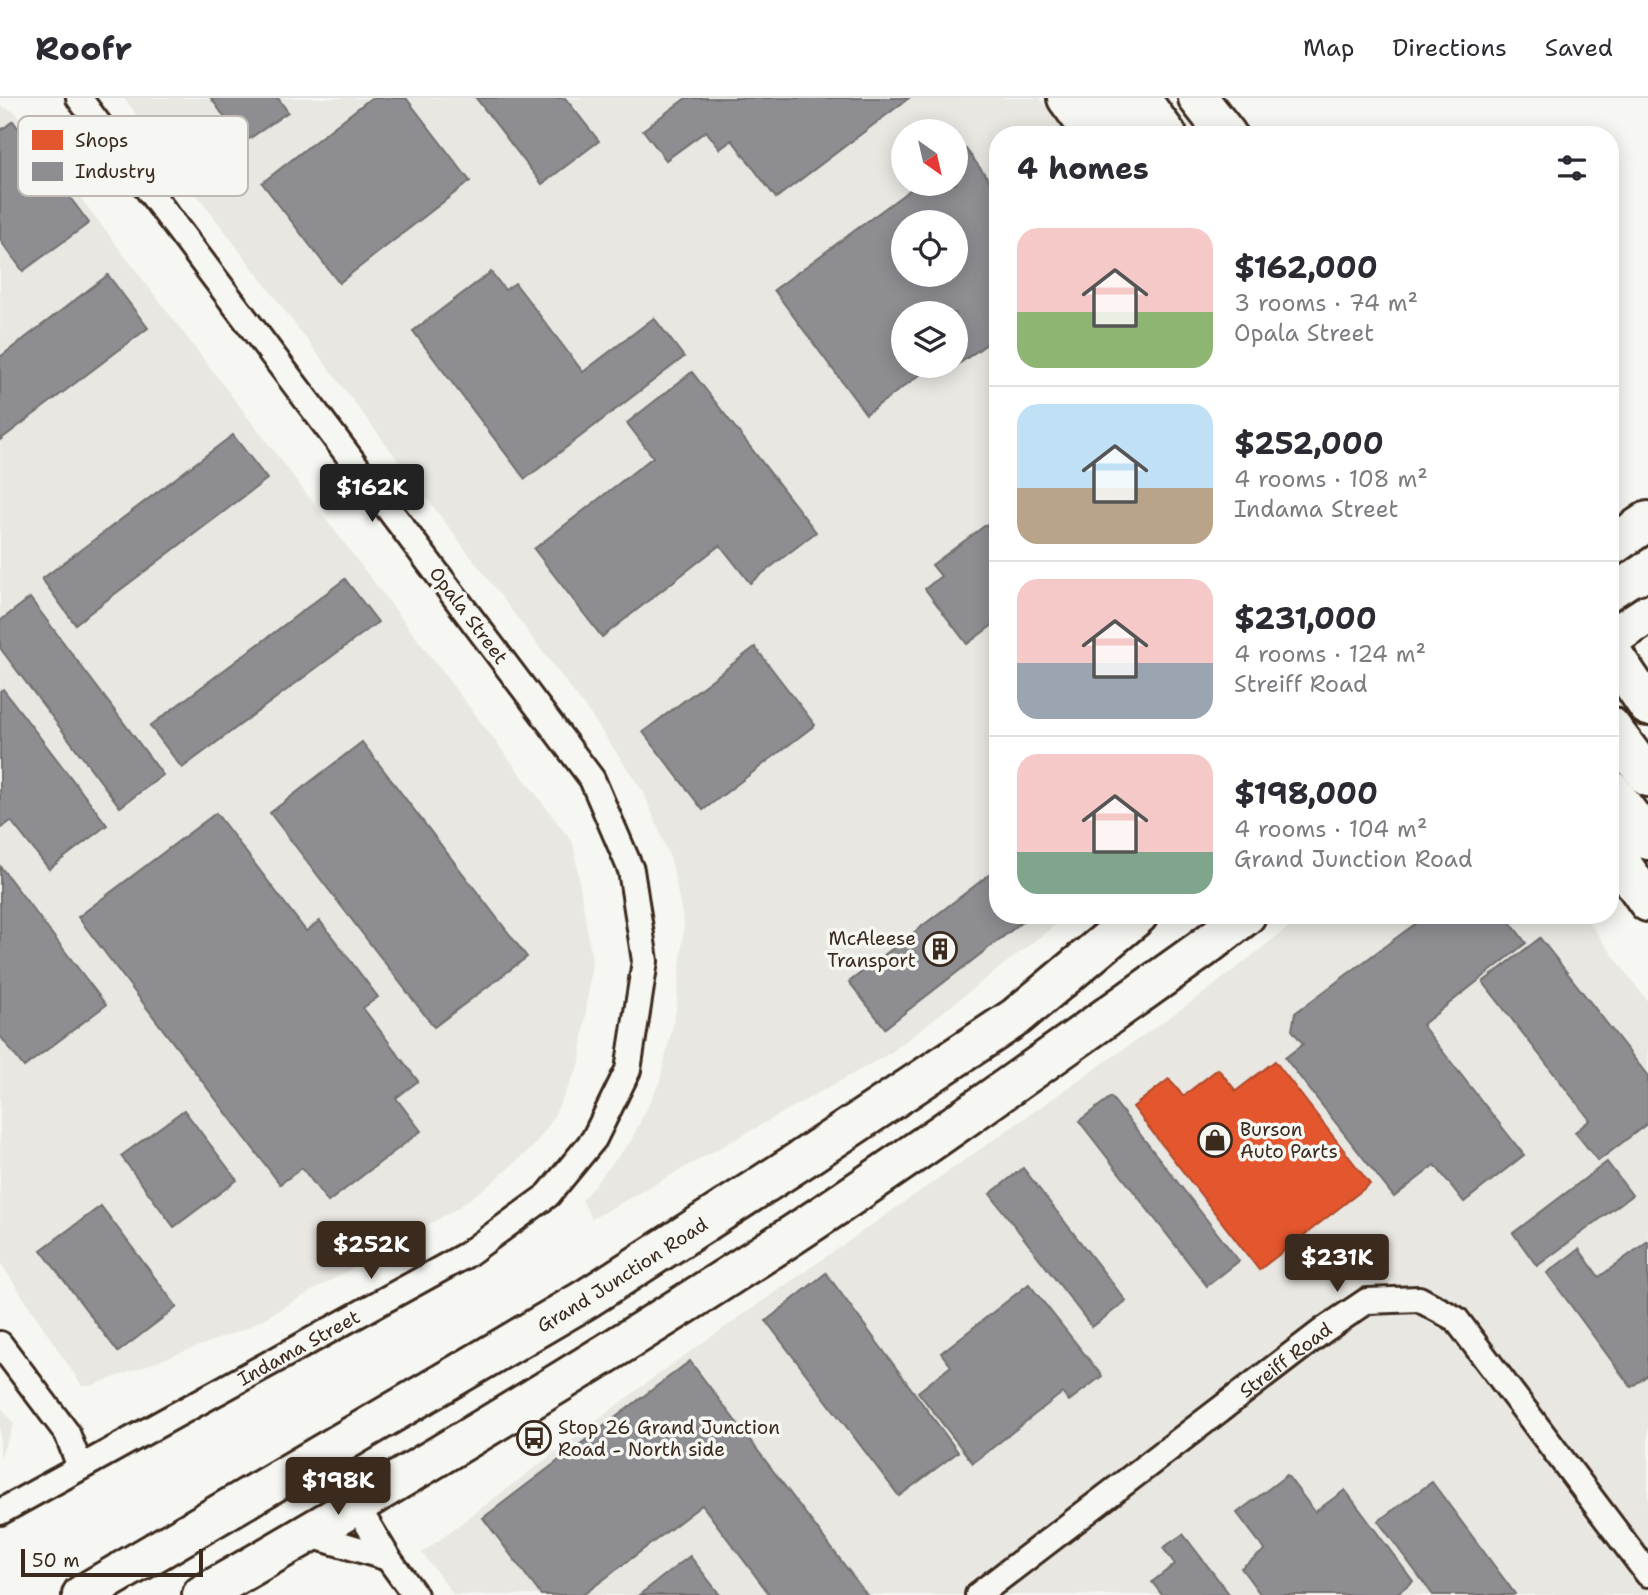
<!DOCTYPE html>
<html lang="en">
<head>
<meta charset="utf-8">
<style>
  :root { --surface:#fff; --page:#f2f2f3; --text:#2b2b33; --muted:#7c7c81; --line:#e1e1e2; --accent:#3b2a1e }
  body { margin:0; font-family:"Shantell Sans",sans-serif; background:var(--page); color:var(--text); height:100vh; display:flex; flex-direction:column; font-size:26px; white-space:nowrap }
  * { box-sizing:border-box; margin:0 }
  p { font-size:23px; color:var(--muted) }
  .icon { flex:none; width:38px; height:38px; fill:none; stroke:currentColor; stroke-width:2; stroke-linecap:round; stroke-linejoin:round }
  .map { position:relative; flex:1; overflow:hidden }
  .drawer { position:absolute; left:989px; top:28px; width:630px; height:798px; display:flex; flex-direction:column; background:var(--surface); border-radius:28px; box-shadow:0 4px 18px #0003 }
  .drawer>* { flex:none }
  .needle { width:46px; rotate:146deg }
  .buttons { position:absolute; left:891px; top:21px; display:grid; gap:14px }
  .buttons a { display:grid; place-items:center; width:77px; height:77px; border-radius:50%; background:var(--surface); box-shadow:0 4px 18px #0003; font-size:35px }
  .scale { position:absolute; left:21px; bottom:18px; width:182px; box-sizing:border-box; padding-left:7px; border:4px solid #3b2a1e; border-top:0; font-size:19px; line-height:24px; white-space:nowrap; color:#3b2a1e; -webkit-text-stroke:5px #f6f6f2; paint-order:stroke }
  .price { position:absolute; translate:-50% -60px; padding:0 16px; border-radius:7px; background:var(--accent); color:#fff; font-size:23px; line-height:46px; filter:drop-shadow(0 2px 4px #0008) }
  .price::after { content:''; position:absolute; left:50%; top:42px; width:21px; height:16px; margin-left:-10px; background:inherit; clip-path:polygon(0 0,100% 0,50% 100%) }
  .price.current { background:#222; color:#fff }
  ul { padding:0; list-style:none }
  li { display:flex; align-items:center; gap:21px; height:175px; padding:0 28px }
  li+li { border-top:2px solid var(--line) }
  li span { display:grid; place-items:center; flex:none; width:196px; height:140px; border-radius:21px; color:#555 }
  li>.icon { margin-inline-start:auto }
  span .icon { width:84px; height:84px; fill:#fffc; stroke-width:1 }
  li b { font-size:30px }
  h2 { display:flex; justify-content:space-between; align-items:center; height:84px; padding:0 28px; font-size:30px }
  header { display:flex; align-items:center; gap:42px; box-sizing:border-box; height:98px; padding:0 35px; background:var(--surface); border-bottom:2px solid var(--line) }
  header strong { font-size:33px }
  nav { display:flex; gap:38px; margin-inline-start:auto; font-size:24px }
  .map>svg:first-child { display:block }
  .built { fill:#e8e7e2; fill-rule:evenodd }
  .shops { fill:#e4572e; stroke:#b14a29; stroke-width:2 }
  .industry { fill:#8d8d92; stroke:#746f6f; stroke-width:2; fill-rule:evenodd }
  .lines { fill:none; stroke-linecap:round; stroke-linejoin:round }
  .street-casing { stroke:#3b2a1e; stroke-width:30 }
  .highway-casing { stroke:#3b2a1e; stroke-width:44 }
  .street { stroke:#f6f6f2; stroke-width:24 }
  .highway { stroke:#f6f6f2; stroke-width:38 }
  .labels { text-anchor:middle; stroke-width:7; stroke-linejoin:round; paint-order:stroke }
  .street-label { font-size:19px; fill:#3b2a1e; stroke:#f6f6f2 }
  .poi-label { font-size:19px; fill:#3b2a1e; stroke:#f6f6f2; text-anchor:start }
  .key { fill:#f6f6f2; stroke:#beb9b2; stroke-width:2 }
  .key-label { font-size:19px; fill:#3b2a1e }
</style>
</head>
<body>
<header>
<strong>Roofr</strong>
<nav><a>Map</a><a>Directions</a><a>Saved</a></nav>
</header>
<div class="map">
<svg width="1648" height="1497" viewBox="0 0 1648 1497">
  <rect width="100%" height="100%" fill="#f6f6f2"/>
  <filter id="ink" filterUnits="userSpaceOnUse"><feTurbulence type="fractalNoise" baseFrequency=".0143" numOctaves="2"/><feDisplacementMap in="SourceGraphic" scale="14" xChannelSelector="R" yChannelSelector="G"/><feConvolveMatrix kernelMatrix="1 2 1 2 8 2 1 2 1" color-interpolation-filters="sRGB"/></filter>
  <g filter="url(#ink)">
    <g class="built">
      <path d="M124,0H1040L1067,37H998V817H1068L890,955L592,1121L582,1102L631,1043L660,983L676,913L684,827L672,765L644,695L590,616ZM903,33H956V86H903ZM903,124H956V177H903ZM903,215H956V268H903Z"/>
      <polygon points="0,8 15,14 573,745 592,862 580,965 551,1024 533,1049 490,1086 456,1111 245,1231 91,1288 82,1288 0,1164"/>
      <polygon points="1304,817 1583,817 1648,904 1648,1497 454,1497 422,1455 661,1274 1207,893"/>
      <polygon points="0,1308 14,1326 0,1359"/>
    </g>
    <polygon class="shops" points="1275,963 1370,1086 1259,1172 1133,1009 1169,981 1183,998 1218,971 1236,993"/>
    <g class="industry">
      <polygon points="211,0 278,0 288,14 243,45"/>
      <polygon points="371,0 406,0 470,83 339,185 262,85"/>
      <polygon points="476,0 565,0 599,43 542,86"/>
      <polygon points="686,0 909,0 776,100 732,42 720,51 706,33 666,62 643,32"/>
      <polygon points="13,23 89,125 23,173 0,142 0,33"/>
      <path d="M966,51L998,94V238L953,270L952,268H956V215H903V268H932L866,316L774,192L918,86H956V58ZM903,124H956V177H903Z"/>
      <polygon points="491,174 505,192 515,185 583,274 654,220 684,259 525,381 413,233"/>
      <polygon points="108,177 148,230 0,342 0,259"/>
      <polygon points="692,274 816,434 750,485 720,447 602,539 534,451 653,359 627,325"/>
      <polygon points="233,337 267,381 75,526 42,481"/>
      <polygon points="998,418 998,523 967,546 925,491 941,478 932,467"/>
      <polygon points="345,481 378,524 182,670 150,628"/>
      <polygon points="30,500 163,677 120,709 0,550 0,523"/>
      <polygon points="755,549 815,627 703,712 643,634"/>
      <polygon points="3,591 107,727 49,771 11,723 0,731 0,593"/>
      <polygon points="362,644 527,859 434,929 270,715"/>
      <polygon points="216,715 306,833 320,823 378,899 363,910 418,983 396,1000 421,1033 328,1104 302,1070 280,1086 78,819"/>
      <polygon points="0,768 106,907 24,969 0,938"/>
      <polygon points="998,770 998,817 1031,817 885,930 849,884"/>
      <polygon points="1427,817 1505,817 1526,845 1422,927 1524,1057 1464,1104 1435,1067 1394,1099 1285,960 1303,946 1292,932 1295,915"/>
      <polygon points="1540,840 1648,978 1648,1025 1598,1063 1575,1034 1590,1022 1483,884"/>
      <polygon points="1111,999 1239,1163 1207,1188 1079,1023"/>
      <polygon points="184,1012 237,1082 174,1129 121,1058"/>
      <polygon points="1607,1064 1632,1097 1537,1168 1513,1135"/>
      <polygon points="1023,1070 1126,1203 1092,1229 990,1096"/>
      <polygon points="101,1108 177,1209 118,1254 41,1152"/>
      <polygon points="1648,1143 1648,1277 1631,1289 1547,1175 1579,1151 1599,1179"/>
      <polygon points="826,1175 958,1354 899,1398 766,1223"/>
      <polygon points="1029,1186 1102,1278 1069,1303 1062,1295 973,1365 918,1294 951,1268 941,1255"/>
      <polygon points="690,1263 867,1497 770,1497 702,1407 583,1497 541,1497 483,1420"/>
      <polygon points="1287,1377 1315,1414 1345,1392 1413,1483 1395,1497 1261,1497 1241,1470 1265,1452 1237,1415"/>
      <polygon points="1432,1384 1515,1496 1513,1497 1433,1497 1378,1423"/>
      <polygon points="1183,1436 1230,1497 1162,1497 1152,1484 1175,1466 1163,1450"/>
      <polygon points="690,1458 720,1497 639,1497"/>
    </g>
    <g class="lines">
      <g class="street-casing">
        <g id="street">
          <polyline points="0,1246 67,1335 80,1369"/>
          <polyline points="325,1355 388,1460 415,1497"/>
          <path id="s1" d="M0,1414L466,1157L548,1097L594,1041L628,972L645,863L631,772L592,681L79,0"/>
          <polyline points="307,1436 388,1460"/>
          <path id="s2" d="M978,1497L1324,1232L1367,1203L1419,1201L1456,1221L1648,1476"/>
        </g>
      </g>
      <g class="highway-casing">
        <g id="highway">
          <polyline points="1067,0 1094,37"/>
          <polyline points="1102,0 1130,37"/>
          <polyline points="1140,0 1167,37"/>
          <polyline points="1198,0 1227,37"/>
          <polyline points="1610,449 1648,423"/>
          <polyline points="1610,541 1648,516"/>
          <polyline points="1610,552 1648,608"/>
          <polyline points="1610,628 1648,679"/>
          <polyline points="1610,691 1648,742"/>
          <polyline points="1610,749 1648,804"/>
          <path id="s3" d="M82,1497L586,1201L804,1060L1016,919L1138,817"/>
          <path d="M202,1497C395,1386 587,1270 774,1149C920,1054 1060,952 1202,851L1246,817"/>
        </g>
      </g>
      <use href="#street" class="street"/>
      <use href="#highway" class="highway"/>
    </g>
  </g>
  <defs>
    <g id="building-ring" transform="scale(1.75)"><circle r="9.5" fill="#f6f6f2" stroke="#3b2a1e" stroke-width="1.5"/><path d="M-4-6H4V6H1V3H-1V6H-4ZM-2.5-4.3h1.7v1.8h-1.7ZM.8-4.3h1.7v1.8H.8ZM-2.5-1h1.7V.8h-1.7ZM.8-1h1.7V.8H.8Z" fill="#3b2a1e"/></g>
    <g id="shop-ring" transform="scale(1.75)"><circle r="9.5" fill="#f6f6f2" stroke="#3b2a1e" stroke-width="1.5"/><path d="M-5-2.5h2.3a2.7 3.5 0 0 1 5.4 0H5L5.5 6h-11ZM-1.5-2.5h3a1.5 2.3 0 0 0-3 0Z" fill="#3b2a1e"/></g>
    <g id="bus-ring" transform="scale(1.75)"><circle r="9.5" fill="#f6f6f2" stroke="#3b2a1e" stroke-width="1.5"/><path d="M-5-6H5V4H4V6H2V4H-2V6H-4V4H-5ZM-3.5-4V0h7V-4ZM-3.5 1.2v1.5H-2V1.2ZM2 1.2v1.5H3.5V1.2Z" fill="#3b2a1e"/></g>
  </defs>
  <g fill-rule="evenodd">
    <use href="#building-ring" x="940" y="851"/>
    <use href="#shop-ring" x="1215" y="1042"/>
    <use href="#bus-ring" x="534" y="1340"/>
  </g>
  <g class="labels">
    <g class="street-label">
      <text transform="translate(469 517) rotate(53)" y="7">Opala Street</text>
      <text dy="7" stroke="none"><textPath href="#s3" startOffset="628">Grand Junction Road</textPath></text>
      <text dy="7" stroke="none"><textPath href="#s1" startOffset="341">Indama Street</textPath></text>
      <text dy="7" stroke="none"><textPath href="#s2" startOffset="387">Streiff Road</textPath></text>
    </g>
    <g class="poi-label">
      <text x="916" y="847" text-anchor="end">McAleese<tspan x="916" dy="22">Transport</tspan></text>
      <text x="1240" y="1038">Burson<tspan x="1240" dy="22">Auto Parts</tspan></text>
      <text x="558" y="1336">Stop 26 Grand Junction<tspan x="558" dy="22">Road - North side</tspan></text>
    </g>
  </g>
  <rect x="18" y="18" width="230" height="80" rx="10" class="key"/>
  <rect x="32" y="32" width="31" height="20" fill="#e4572e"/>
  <rect x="32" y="64" width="31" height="19" fill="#8d8d92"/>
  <g class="key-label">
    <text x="75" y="49">Shops</text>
    <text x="75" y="80">Industry</text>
  </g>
</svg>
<div class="buttons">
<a><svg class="needle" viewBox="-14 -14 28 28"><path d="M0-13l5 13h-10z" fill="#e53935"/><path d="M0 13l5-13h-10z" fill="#7c7c81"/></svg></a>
<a><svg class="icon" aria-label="locate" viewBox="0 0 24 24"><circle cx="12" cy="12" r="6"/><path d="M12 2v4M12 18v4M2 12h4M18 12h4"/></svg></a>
<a><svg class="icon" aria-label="layers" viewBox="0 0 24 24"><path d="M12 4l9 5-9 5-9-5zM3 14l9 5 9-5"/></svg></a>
</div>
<div class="scale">50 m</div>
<b class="price current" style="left:372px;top:426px">$162K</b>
<b class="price" style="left:371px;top:1183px">$252K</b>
<b class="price" style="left:1337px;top:1196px">$231K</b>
<b class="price" style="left:338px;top:1419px">$198K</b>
<section class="drawer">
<h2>4 homes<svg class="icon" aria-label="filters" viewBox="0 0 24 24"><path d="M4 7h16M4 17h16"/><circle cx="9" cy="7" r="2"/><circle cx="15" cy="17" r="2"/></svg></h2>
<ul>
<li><span style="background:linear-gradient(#f6c9c9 60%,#8fb573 0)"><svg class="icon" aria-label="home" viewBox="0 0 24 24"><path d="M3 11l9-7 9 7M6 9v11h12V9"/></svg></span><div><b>$162,000</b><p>3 rooms · 74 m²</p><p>Opala Street</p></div></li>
<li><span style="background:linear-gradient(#bfe0f5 60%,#b9a48a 0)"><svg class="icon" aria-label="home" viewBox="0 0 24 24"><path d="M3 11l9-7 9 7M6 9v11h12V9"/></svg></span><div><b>$252,000</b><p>4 rooms · 108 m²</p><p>Indama Street</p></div></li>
<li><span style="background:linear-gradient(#f6c9c9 60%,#9aa5b1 0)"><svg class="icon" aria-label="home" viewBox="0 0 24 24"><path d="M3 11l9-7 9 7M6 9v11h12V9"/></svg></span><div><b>$231,000</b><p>4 rooms · 124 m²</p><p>Streiff Road</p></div></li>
<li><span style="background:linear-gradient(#f6c9c9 70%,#7fa58c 0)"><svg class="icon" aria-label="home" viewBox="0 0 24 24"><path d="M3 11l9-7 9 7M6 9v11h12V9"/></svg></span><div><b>$198,000</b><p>4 rooms · 104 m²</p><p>Grand Junction Road</p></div></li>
</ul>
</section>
</div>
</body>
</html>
